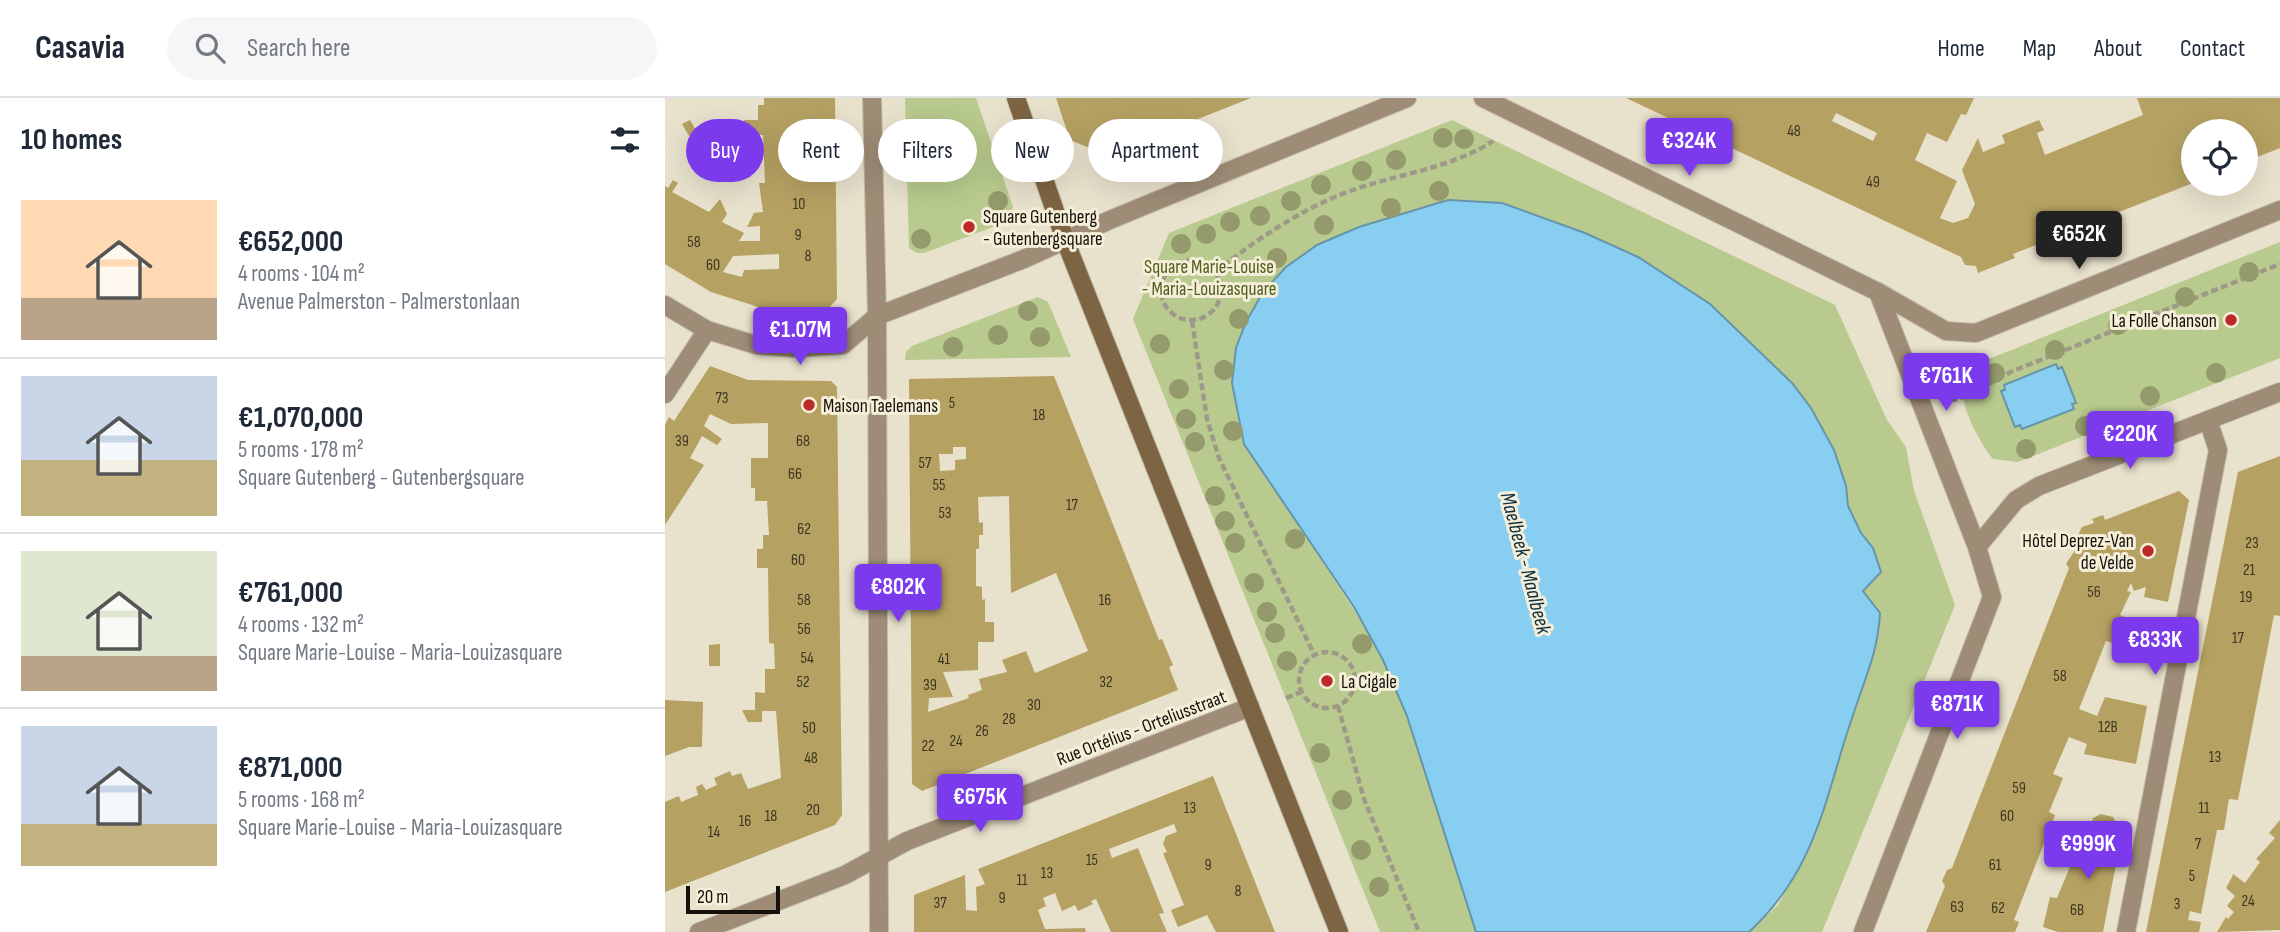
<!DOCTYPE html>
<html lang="en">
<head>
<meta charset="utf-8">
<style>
  :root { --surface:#fff; --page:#f6f6f7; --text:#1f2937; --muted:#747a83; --line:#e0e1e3; --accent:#7c3aed }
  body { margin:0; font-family:"Sofia Sans Condensed",sans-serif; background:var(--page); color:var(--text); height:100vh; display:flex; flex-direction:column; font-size:26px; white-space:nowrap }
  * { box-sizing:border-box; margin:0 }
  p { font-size:23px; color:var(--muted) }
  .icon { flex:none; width:38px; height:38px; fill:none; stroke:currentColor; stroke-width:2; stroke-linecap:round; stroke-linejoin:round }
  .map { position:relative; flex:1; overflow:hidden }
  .side { display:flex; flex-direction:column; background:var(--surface); width:665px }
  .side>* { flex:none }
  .hud { position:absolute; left:21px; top:21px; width:665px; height:63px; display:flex; gap:14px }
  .tools { position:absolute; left:1516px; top:21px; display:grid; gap:14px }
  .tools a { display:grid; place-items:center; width:77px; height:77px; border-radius:50%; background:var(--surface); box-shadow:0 7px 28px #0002; font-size:35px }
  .scale { position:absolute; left:21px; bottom:18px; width:94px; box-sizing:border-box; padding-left:7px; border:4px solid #13110a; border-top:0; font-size:19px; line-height:24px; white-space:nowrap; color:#13110a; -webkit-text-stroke:5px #f5eed9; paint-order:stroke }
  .price { position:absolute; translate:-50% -60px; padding:0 16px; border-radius:7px; background:var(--accent); color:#fff; font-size:23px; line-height:46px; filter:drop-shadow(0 2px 4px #0008) }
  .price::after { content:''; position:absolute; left:50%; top:42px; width:21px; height:16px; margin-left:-10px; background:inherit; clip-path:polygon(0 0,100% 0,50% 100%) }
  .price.selected { background:#222; color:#fff }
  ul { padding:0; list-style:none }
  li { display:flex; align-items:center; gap:21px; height:175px; padding:0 21px }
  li+li { border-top:2px solid var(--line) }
  li span { display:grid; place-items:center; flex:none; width:196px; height:140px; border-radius:0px; color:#555 }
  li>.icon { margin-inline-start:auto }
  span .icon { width:84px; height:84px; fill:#fffc; stroke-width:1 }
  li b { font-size:30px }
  h2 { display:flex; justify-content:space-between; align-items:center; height:84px; padding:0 21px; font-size:30px }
  .pill { padding:0 24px; border-radius:32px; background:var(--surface); box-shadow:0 7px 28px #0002; font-size:24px; line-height:63px }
  .pill.selected { background:var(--accent); color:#fff }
  header { display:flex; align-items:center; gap:42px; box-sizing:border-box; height:98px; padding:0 35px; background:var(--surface); border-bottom:2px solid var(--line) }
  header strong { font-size:33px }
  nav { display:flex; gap:38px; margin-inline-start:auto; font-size:24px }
  .search { width:490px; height:63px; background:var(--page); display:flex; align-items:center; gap:18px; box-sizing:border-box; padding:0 24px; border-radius:38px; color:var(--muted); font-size:26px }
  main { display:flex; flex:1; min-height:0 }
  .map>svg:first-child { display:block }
  .green { fill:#b8ca8d; fill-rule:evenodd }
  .water { fill:#88cef0; stroke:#6595ab; stroke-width:2 }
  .building { fill:#b5a162; fill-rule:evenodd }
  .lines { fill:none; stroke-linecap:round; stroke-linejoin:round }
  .street-casing { stroke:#c2bca9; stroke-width:20 }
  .secondary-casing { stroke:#c2bca9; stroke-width:20 }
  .path { stroke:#9f9989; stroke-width:4.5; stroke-dasharray:7 3.5; stroke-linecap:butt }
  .street { stroke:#9e8c76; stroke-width:18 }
  .secondary { stroke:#7d6443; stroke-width:18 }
  .tree { fill:#949a6b }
  .poi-dot { fill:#ba2b28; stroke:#f5eed9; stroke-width:2.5 }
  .labels { text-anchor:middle; stroke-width:6; stroke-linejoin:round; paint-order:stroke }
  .number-label { font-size:16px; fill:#3c3520 }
  .poi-label { font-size:19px; fill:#13110a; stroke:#f5eed9; text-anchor:start }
  .park-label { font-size:19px; fill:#4f5f1c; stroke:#f5eed9 }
  .street-label { font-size:19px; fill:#13110a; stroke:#f5eed9 }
  .water-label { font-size:21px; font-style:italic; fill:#0e2f3e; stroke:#f5eed9 }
</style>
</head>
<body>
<header>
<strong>Casavia</strong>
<div class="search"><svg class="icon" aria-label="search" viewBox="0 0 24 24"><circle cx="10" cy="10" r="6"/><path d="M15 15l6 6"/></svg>Search here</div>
<nav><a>Home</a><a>Map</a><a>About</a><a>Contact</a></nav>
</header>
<main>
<section class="side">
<h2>10 homes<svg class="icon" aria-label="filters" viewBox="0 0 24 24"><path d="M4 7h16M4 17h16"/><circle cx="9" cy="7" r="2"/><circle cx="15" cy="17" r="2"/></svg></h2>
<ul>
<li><span style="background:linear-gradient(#ffd9b3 70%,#b9a48a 0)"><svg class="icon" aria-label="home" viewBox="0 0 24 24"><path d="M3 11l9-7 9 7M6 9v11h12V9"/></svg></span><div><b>€652,000</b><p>4 rooms · 104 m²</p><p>Avenue Palmerston - Palmerstonlaan</p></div></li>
<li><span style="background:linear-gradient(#c9d6e8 60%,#c2b280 0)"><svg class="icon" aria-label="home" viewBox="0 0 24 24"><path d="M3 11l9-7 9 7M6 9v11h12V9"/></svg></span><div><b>€1,070,000</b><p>5 rooms · 178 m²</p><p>Square Gutenberg - Gutenbergsquare</p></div></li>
<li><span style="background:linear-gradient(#dfe7d0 75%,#b9a48a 0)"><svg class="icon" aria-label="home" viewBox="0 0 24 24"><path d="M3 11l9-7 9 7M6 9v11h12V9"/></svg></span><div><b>€761,000</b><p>4 rooms · 132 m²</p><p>Square Marie-Louise - Maria-Louizasquare</p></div></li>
<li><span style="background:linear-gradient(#c9d6e8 70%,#c2b280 0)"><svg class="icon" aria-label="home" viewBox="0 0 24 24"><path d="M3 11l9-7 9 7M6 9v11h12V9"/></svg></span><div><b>€871,000</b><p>5 rooms · 168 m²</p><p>Square Marie-Louise - Maria-Louizasquare</p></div></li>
</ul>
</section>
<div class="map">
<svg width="1615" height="834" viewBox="0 0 1615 834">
  <rect width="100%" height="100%" fill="#e8e1cc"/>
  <g class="green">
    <polygon points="240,0 311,0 348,109 341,124 259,155 252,155 244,150"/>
    <polygon points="787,22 1170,207 1222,322 1241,349 1249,393 1290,507 1157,834 1084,834 1113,807 1151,737 1214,535 1214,528 1198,493 1215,474 1208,450 1196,435 1183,408 1179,380 1162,337 1127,285 1045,206 973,159 920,135 837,105 783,102 694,129 652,147 621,169 598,194 571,250 570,305 575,332 579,346 711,545 742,618 811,834 715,834 468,221 504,135"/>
    <path d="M1615,144V260L1353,364L1328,361C1315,346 1294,306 1297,285C1298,276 1307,270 1314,265ZM1397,269L1409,311L1350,329L1337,293Z"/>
    <polygon points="373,199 383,204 406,259 240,262 241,254 247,248"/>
  </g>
  <g class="water">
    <path d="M783,102L837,105L920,135L973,159L1045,206L1127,285L1146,310L1169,352L1181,388L1183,408L1196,435L1208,450L1216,474L1198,493L1215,515C1213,554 1200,580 1188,617C1159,701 1153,770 1084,834H811L742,618L718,562L689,509L579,346L567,285L571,250L581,224L598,194L621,169L652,147L694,129Z"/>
    <polygon points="1391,266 1393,271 1397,269 1411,305 1407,306 1409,311 1357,331 1355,327 1350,329 1336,293 1340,292 1339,287"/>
  </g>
  <g class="building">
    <path d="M99,0H170L172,201L162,212H103L46,194L0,166V88L3,90L8,82L13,85L7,94L44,114L55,101L62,116L57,124L79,135L74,143H95V128L82,129L89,115L98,114L94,85H100L98,37H79V22H93V7H99ZM114,156V171L79,172L77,179L58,174L68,158Z"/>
    <polygon points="391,0 586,0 442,57 405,42"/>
    <path d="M961,0H1309L1301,17L1296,16L1282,44L1262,35L1250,62L1292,83L1275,120L1288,125L1303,120L1310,106L1297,72L1313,40L1318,54L1340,45L1337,37L1374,22L1379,32L1372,35L1380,57L1478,17L1472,0H1615V50L1580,64V33H1528V85L1426,125L1425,130L1412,136L1406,133L1348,156L1350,160L1313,175L1311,168L1300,167L1296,159ZM1171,15L1212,35L1208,43L1167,23Z"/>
    <polygon points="25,22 32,34 24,38 17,26"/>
    <polygon points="45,268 83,282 166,283 172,289 177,717 170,727 0,794 0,704 14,698 16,704 33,697 31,689 37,686 41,692 52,687 49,680 65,673 67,678 76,675 83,691 116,680 111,613 97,613 97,624 83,624 77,612 90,612 90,594 100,595 100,571 110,571 109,546 104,545 103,470 92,470 92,451 98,451 98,437 104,437 102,403 90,403 90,390 86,390 86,360 103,360 103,325 66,326 45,316 39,328 57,341 52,347 37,338 25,360 39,367 0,427 0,327 4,319 9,323"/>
    <path d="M389,278L494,542L497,541L508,567L504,569L513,592L257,693L247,686L244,281ZM288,349H301V361L290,362V372L275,373L274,356H288ZM344,398L346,495L391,475L423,553L370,575L361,553L337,562L342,574L314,581L317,592L303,597L304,600L263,614L264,600L288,599L278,574L313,572V544H329V524H320V501L317,502V489L311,488V451H314V437H318V424L314,425L313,399Z"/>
    <polygon points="1615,358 1615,518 1609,517 1573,702 1564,701 1559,732 1552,732 1536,816 1525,813 1523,822 1536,824 1534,834 1481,834 1573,374"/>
    <polygon points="1514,393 1524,402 1503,504 1479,499 1481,489 1469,493 1466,485 1462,493 1466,494 1455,517 1475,526 1472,537 1487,542 1484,555 1441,543 1414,611 1432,618 1440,599 1482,608 1471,666 1419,656 1422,646 1404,639 1388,676 1398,680 1384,714 1390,717 1349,822 1354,824 1350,834 1261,834 1280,788 1277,783 1282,772 1287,770 1404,470 1401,466 1416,443 1412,439 1417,429 1429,425 1427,421 1438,417 1440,422"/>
    <polygon points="55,546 55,568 44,568 44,547"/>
    <polygon points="0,602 38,604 37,649 24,649 0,658"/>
    <polygon points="548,678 610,834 551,834 542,817 513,829 506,812 519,807 498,755 502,754 498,746 501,738 512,734 509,726 444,751 447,760 473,750 499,815 494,816 502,834 446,834 431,801 426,803 428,806 413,813 410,807 397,813 390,795 378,800 381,808 373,812 380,831 420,830 421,834 249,834 249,797 300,777 301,812 312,813 311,789 320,786 313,771"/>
    <polygon points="1436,716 1448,719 1453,728 1453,734 1457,735 1438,834 1393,834 1378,829 1385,799 1392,800 1422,728 1426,728 1428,720"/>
    <polygon points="1615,722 1615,832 1552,834 1561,819 1563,821 1569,814 1562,808 1570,798 1561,790 1567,779 1568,776 1580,785 1595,764 1591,761 1610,740 1604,735"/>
  </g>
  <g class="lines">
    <g class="street-casing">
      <g id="street">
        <polyline points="207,0 212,218 214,834"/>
        <polyline points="818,0 1213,194 1281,233 1311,235 1615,112"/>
        <polyline points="0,207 42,232 91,247 130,250 178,247 212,218 359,161 447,121 742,0"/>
        <polyline points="0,296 42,232"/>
        <polyline points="1312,449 1351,402 1374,388 1615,294"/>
        <polyline points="34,834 180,777 242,743 585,609"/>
        <polyline points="1198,834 1327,499 1312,449 1213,194"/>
        <polyline points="1461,834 1553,352 1543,322"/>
      </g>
    </g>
    <g class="secondary-casing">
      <polyline id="secondary" points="351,0 400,142 674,834"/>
    </g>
    <g class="path">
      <circle cx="526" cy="192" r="30"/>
      <polyline points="488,174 498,179"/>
      <path d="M550,174C591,142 633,113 682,94C730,76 786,71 828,43"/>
      <polyline points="527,223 542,321 554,360 649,556"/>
      <path d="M1285,302C1309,300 1326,283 1348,273L1615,166"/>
      <circle cx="662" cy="582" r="28"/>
      <polyline points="621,600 636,594"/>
      <polyline points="673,608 699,701 754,834"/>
    </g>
    <use href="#street" class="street"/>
    <use href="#secondary" class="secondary"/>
  </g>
  <g class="tree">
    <circle cx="778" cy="40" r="10"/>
    <circle cx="799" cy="41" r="10"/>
    <circle cx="731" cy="62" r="10"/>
    <circle cx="697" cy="73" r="10"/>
    <circle cx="656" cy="87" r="10"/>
    <circle cx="774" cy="93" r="10"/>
    <circle cx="333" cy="103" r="10"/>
    <circle cx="626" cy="103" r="10"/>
    <circle cx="726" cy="110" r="10"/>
    <circle cx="595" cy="118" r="10"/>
    <circle cx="565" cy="124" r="10"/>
    <circle cx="659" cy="127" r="10"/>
    <circle cx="541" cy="136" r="10"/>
    <circle cx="256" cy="141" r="10"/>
    <circle cx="516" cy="146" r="10"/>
    <circle cx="612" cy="160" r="10"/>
    <circle cx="1584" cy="174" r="10"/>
    <circle cx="1520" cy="199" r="10"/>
    <circle cx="363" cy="213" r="10"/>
    <circle cx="574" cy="221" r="10"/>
    <circle cx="1453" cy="227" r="10"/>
    <circle cx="333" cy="237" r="10"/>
    <circle cx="375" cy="239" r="10"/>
    <circle cx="495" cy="246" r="10"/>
    <circle cx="288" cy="249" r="10"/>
    <circle cx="1390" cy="252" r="10"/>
    <circle cx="559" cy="272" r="10"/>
    <circle cx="1330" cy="275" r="10"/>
    <circle cx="1551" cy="275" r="10"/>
    <circle cx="514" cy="291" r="10"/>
    <circle cx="1485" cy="298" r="10"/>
    <circle cx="521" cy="321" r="10"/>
    <circle cx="1420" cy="328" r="10"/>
    <circle cx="568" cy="333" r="10"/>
    <circle cx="530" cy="344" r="10"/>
    <circle cx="1361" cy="351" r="10"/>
    <circle cx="550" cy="398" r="10"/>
    <circle cx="560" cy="423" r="10"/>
    <circle cx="630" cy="441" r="10"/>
    <circle cx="570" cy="445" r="10"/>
    <circle cx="589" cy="485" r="10"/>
    <circle cx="602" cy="514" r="10"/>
    <circle cx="610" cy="535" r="10"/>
    <circle cx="697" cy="546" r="10"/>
    <circle cx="622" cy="563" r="10"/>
    <circle cx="655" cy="655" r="10"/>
    <circle cx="677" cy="702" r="10"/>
    <circle cx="696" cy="752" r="10"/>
    <circle cx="714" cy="789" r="10"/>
  </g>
  <g class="poi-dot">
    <circle cx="304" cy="129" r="7"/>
    <circle cx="1566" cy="222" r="7"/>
    <circle cx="144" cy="307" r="7"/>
    <circle cx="1483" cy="453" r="7"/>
    <circle cx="662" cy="583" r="7"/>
  </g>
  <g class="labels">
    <g class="number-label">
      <text x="1129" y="38">48</text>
      <text x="1208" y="89">49</text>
      <text x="134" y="111">10</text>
      <text x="133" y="142">9</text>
      <text x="29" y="149">58</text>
      <text x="143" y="163">8</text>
      <text x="48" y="172">60</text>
      <text x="57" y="305">73</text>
      <text x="287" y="310">5</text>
      <text x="374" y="322">18</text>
      <text x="17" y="348">39</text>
      <text x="138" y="348">68</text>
      <text x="260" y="370">57</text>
      <text x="130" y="381">66</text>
      <text x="274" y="392">55</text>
      <text x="407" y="412">17</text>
      <text x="280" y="420">53</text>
      <text x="139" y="436">62</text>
      <text x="1587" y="450">23</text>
      <text x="133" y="467">60</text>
      <text x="1584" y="477">21</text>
      <text x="1429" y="499">56</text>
      <text x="1581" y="504">19</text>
      <text x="139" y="507">58</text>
      <text x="440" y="507">16</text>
      <text x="139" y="536">56</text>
      <text x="1573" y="545">17</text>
      <text x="142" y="565">54</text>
      <text x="279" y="566">41</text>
      <text x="1395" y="583">58</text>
      <text x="138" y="589">52</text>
      <text x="441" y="589">32</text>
      <text x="265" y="592">39</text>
      <text x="369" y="612">30</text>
      <text x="344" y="626">28</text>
      <text x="1443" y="634">12B</text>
      <text x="144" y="635">50</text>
      <text x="317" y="638">26</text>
      <text x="291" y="648">24</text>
      <text x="263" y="653">22</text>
      <text x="1550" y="664">13</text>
      <text x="146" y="665">48</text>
      <text x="1354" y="695">59</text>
      <text x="525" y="715">13</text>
      <text x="1539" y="715">11</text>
      <text x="148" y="717">20</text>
      <text x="106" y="723">18</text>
      <text x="1342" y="723">60</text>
      <text x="80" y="728">16</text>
      <text x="49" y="739">14</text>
      <text x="1533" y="751">7</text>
      <text x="427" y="767">15</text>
      <text x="543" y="772">9</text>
      <text x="1330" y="772">61</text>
      <text x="382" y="780">13</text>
      <text x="1527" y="783">5</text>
      <text x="357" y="787">11</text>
      <text x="573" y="798">8</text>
      <text x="337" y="805">9</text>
      <text x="1583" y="808">24</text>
      <text x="275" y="810">37</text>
      <text x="1512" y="811">3</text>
      <text x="1292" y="814">63</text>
      <text x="1333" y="815">62</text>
      <text x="1412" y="817">6B</text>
    </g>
    <g class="poi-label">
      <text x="318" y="125">Square Gutenberg<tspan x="318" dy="22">- Gutenbergsquare</tspan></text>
      <text x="1552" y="229" text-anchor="end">La Folle Chanson</text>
      <text x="158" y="314">Maison Taelemans</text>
      <text x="1469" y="449" text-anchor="end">Hôtel Deprez-Van<tspan x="1469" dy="22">de Velde</tspan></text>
      <text x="676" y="590">La Cigale</text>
    </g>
    <g class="park-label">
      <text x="544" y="175">Square Marie-Louise<tspan x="544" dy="22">- Maria-Louizasquare</tspan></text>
    </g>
    <g class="street-label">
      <text transform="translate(476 629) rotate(-21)" y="7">Rue Ortélius - Orteliusstraat</text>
    </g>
    <g class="water-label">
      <text transform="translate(861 465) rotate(75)" y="7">Maelbeek - Maalbeek</text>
    </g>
  </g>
</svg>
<div class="tools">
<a><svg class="icon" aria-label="locate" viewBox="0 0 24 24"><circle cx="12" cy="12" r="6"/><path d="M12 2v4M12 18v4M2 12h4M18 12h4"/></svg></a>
</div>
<div class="scale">20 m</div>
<b class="price" style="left:1024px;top:80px">€324K</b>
<b class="price selected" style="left:1414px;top:173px">€652K</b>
<b class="price" style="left:135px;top:269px">€1.07M</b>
<b class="price" style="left:1281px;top:315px">€761K</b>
<b class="price" style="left:1465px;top:373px">€220K</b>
<b class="price" style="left:233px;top:526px">€802K</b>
<b class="price" style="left:1490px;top:579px">€833K</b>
<b class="price" style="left:1292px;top:643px">€871K</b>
<b class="price" style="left:315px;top:736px">€675K</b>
<b class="price" style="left:1423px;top:783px">€999K</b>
<div class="hud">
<a class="pill selected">Buy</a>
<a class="pill">Rent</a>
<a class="pill">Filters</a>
<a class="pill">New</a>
<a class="pill">Apartment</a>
</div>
</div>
</main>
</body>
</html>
